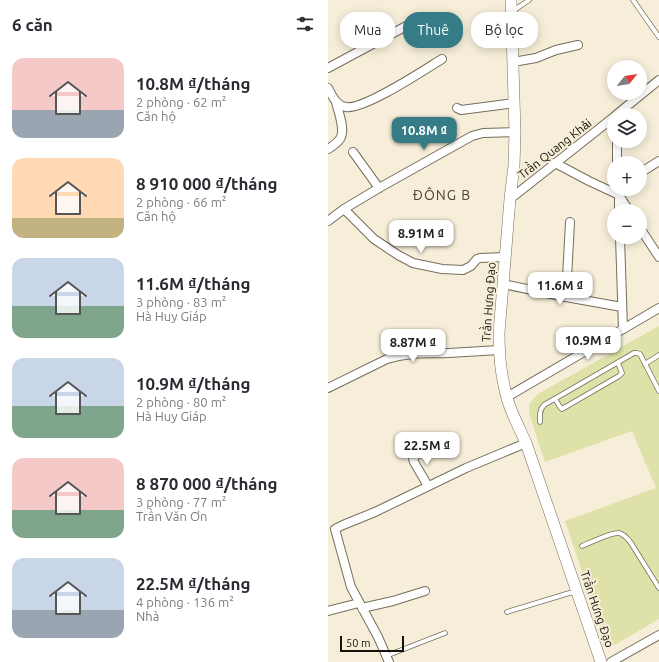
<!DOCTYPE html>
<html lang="vi">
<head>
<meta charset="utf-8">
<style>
  :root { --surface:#fff; --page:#f2f2f3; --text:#2b2b33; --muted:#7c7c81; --accent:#357c87 }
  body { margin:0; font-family:Ubuntu,sans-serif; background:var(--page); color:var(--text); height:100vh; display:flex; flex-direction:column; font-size:15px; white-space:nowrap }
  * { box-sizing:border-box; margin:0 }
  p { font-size:13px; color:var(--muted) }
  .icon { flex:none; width:22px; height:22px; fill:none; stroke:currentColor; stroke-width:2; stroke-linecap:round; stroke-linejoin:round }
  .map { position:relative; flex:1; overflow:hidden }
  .side { display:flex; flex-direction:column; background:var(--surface); width:328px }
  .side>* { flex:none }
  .hud { position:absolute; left:12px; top:12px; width:259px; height:36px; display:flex; gap:8px }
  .needle { width:26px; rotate:60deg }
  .tools { position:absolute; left:279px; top:60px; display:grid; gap:8px }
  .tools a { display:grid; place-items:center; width:40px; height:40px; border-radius:50%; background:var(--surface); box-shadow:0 2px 10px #0003; font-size:20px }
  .scale { position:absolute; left:12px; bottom:10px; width:64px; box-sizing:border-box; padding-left:4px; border:2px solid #15120b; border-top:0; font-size:11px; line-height:14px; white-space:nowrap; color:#15120b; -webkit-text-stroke:3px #f6eed8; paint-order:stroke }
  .price { position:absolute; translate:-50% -34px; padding:0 9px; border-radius:8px; background:#fff; color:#222; font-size:13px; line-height:26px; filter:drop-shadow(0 1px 2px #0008) }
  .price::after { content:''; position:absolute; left:50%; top:24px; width:12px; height:9px; margin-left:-6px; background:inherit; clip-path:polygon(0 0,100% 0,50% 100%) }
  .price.on { background:var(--accent); color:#fff }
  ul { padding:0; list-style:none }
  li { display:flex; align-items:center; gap:12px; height:100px; padding:0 12px }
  li span { display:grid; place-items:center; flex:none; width:112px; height:80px; border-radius:12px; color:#555 }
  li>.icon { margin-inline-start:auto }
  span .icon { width:48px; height:48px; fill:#fffc; stroke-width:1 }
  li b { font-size:17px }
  h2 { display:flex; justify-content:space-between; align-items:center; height:48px; padding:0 12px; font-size:17px }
  .tag { padding:0 14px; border-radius:16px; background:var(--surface); box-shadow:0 2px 10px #0003; font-size:14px; line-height:36px }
  .tag.on { background:var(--accent); color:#fff }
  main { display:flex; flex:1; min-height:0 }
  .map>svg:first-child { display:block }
  .green { fill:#dee2a8 }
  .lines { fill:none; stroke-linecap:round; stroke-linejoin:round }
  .service-casing { stroke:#756e5c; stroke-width:5.5 }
  .minor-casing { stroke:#756e5c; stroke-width:10 }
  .secondary-casing { stroke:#756e5c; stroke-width:12 }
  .service { stroke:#fff; stroke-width:4 }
  .minor { stroke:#fff; stroke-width:8 }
  .secondary { stroke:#fff; stroke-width:11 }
  .labels { text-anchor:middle; stroke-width:4; stroke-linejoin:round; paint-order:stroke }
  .street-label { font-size:12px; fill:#15120b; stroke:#f6eed8 }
  .quarter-label { font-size:14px; letter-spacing:1px; fill:#494331; stroke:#f6eed8 }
</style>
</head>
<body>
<main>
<section class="side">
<h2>6 căn<svg class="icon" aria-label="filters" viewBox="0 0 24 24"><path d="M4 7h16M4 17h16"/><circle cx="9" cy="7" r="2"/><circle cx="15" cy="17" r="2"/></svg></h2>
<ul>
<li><span style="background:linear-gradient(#f6c9c9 65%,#9aa5b1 0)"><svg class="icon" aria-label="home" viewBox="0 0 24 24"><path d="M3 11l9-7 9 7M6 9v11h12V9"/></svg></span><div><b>10.8M ₫/tháng</b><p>2 phòng · 62 m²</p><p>Căn hộ</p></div></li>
<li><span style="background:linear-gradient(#ffd9b3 75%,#c2b280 0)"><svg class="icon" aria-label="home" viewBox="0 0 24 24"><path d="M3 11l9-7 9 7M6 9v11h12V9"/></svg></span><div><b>8 910 000 ₫/tháng</b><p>2 phòng · 66 m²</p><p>Căn hộ</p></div></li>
<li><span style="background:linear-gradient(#c9d6e8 60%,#7fa58c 0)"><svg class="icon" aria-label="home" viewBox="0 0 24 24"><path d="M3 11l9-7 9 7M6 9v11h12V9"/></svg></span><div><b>11.6M ₫/tháng</b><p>3 phòng · 83 m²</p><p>Hà Huy Giáp</p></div></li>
<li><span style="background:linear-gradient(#c9d6e8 60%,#7fa58c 0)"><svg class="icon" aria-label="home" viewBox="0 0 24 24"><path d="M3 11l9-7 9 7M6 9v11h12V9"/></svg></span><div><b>10.9M ₫/tháng</b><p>2 phòng · 80 m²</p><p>Hà Huy Giáp</p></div></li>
<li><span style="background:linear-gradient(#f6c9c9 65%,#7fa58c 0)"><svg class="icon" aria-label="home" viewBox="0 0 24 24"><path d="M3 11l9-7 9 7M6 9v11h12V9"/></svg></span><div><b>8 870 000 ₫/tháng</b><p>3 phòng · 77 m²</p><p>Trần Văn Ơn</p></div></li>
<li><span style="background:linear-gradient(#c9d6e8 65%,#9aa5b1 0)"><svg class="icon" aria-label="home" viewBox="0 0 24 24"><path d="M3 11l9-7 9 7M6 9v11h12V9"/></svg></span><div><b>22.5M ₫/tháng</b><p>4 phòng · 136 m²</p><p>Nhà</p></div></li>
</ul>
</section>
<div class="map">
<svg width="331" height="662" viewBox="0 0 331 662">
  <rect width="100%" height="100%" fill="#f6eed8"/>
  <polygon class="green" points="331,326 331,619 285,646 278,643 237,521 328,488 304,431 217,462 201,413 201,404 210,394"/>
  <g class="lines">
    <g class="service-casing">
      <g id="service">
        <polyline points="305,0 331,37"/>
        <polyline points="185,11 201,0"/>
        <polyline points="317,364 331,355"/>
        <polyline points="227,399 232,407 234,409 291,376 294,373 290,363"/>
        <path d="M212,422C212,416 211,410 216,405L306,353H309L312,354L331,391"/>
        <path d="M254,546C261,543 284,532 291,533C296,534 300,539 303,543L331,588"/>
        <polyline points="179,612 248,591"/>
        <polyline points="58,656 117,633"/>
      </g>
    </g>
    <g class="minor-casing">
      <g id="minor">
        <polyline points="185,62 208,58 228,50 250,45"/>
        <polyline points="0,68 82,24"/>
        <path d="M0,88C4,95 8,106 18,107C36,110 96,70 114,59"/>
        <polyline points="129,108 133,110 187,103"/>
        <polyline points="288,115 331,80"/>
        <polyline points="289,141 289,163"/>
        <path d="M0,149C5,146 9,143 12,139C18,130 10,111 8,102"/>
        <polyline points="25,152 51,188"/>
        <polyline points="227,163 261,181 291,195 301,211"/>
        <polyline points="312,173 331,161"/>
        <polyline points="291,196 291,211"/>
        <polyline points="182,199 286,117"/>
        <polyline points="16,209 46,239 70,255 85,263 114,269 135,270 143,266 149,259 152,258 177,257"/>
        <polyline points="0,221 16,209 51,188 144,136 155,133 187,132"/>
        <polyline points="312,228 331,257"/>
        <polyline points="292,237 295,329"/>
        <polyline points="175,284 238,297 294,307"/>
        <polyline points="238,297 242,222"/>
        <path d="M0,388L59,359C81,352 99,354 121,353C138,352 154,351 171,350"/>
        <polyline points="179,397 331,308"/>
        <polyline points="100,486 86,462 85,459 88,455 104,447"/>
        <polyline points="34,608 65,601 97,591"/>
        <polyline points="0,611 31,603"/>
        <polyline points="61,662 50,637 23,587 7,529 15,525 47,512 138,468 198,443"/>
        <polyline points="283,662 331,635"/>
      </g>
    </g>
    <g class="secondary-casing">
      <path id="secondary" d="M183,0L187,132L186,166L182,199L171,333C171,350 172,368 176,385C179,405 190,425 198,443L273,662"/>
    </g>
    <use href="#service" class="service"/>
    <use href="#minor" class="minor"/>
    <use href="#secondary" class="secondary"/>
  </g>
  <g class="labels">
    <g class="street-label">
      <text transform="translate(227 149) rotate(-38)" y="4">Trần Quang Khải</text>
      <text transform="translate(161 302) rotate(-86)" y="4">Trần Hưng Đạo</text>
      <text transform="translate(269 609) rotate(71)" y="4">Trần Hưng Đạo</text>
    </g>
    <g class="quarter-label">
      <text x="114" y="200">ĐÔNG B</text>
    </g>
  </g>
</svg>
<div class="tools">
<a><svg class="needle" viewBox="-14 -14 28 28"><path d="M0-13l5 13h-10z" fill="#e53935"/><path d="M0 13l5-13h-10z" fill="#7c7c81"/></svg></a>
<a><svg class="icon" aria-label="layers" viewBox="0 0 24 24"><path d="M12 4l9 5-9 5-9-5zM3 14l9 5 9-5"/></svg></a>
<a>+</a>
<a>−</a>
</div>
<div class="scale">50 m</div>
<b class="price on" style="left:96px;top:151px">10.8M ₫</b>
<b class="price" style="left:93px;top:254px">8.91M ₫</b>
<b class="price" style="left:232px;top:306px">11.6M ₫</b>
<b class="price" style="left:260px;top:361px">10.9M ₫</b>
<b class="price" style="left:85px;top:363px">8.87M ₫</b>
<b class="price" style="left:99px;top:466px">22.5M ₫</b>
<div class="hud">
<a class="tag">Mua</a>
<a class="tag on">Thuê</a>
<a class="tag">Bộ lọc</a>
</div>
</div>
</main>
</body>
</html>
